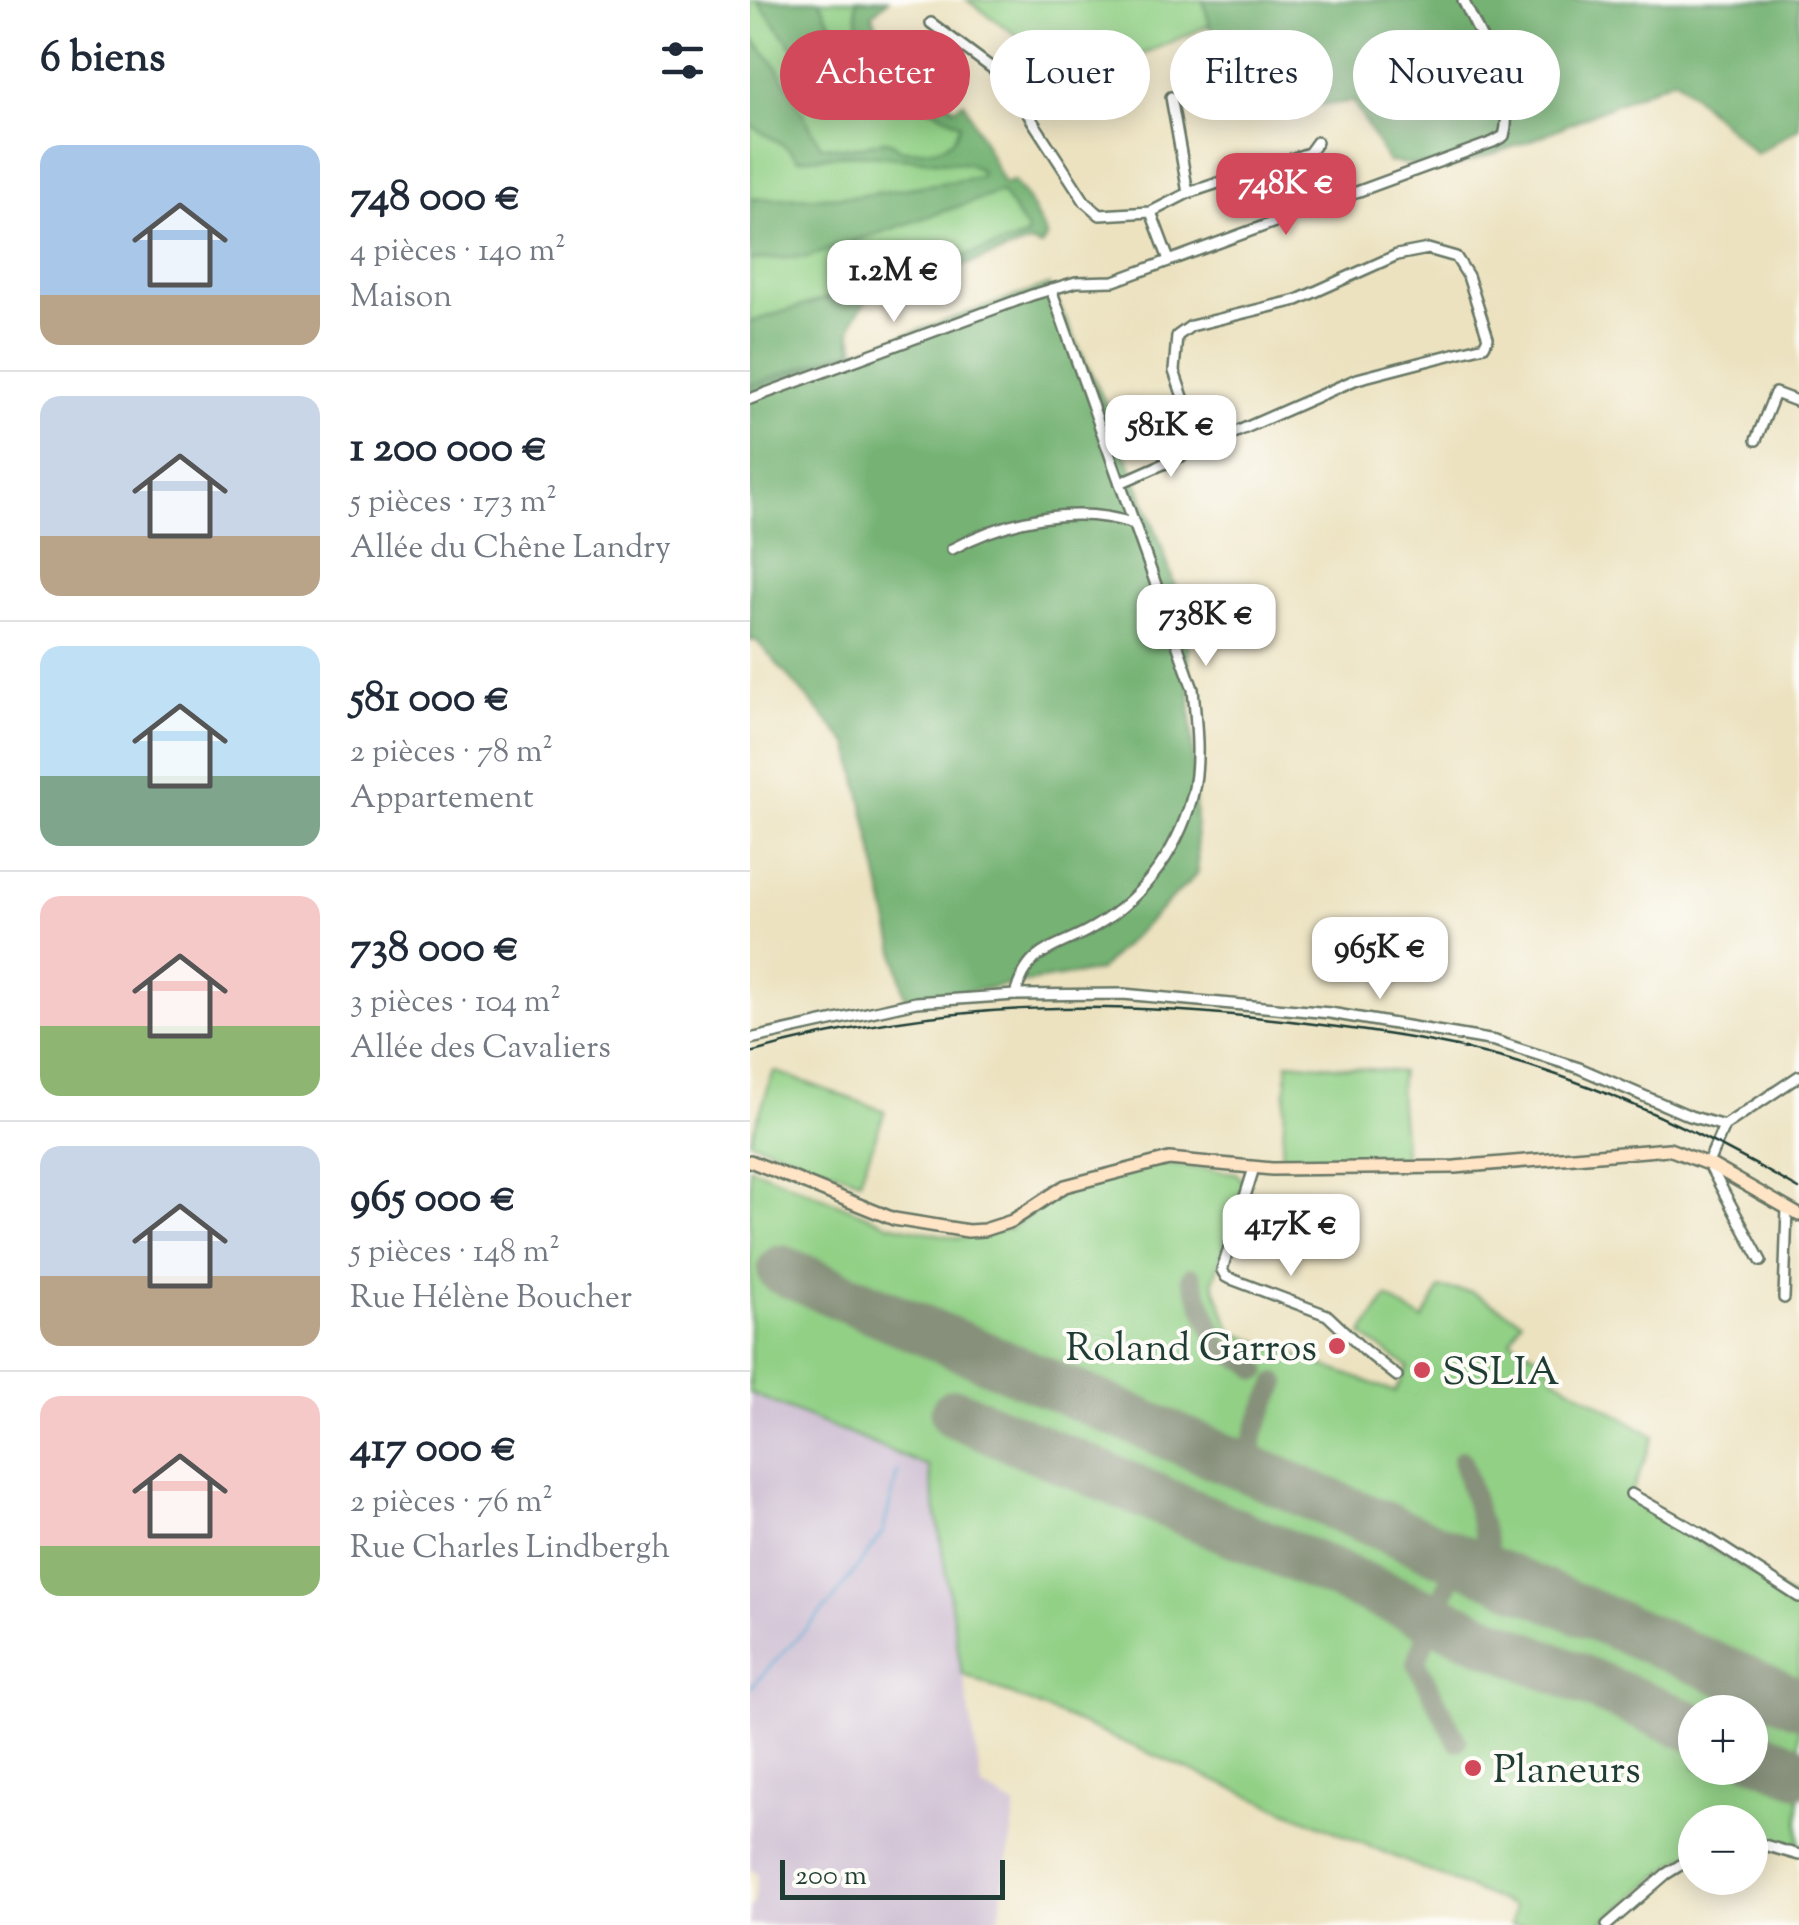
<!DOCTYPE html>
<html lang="fr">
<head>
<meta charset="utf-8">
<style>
  :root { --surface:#fff; --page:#f6f6f7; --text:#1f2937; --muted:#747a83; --line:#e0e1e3; --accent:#d1495b }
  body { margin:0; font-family:"Sorts Mill Goudy",serif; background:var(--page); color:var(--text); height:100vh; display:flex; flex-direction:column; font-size:38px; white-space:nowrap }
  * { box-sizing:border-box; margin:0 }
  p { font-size:32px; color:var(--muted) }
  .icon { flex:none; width:55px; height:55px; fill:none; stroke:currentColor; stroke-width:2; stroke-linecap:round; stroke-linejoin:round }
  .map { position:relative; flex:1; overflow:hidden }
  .drawer { display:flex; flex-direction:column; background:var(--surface); width:750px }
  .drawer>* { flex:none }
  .banner { position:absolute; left:30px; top:30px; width:868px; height:90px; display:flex; gap:20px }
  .fabs { position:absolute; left:928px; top:1695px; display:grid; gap:20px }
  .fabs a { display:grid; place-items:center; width:90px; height:90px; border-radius:50%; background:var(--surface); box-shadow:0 5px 25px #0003; font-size:50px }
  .scale { position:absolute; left:30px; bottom:25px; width:225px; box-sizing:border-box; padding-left:10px; border:5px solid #1f3d34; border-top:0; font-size:28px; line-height:35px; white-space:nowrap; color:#1f3d34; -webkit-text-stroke:8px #fdfcf7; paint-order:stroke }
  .price { position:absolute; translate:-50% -85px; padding:0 22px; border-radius:20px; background:#fff; color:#222; font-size:32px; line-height:65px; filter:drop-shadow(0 2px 5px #0008) }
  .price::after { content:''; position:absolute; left:50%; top:60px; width:30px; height:22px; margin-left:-15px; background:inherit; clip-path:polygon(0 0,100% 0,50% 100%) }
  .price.current { background:var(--accent); color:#fff }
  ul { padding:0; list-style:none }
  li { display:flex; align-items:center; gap:30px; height:250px; padding:0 40px }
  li+li { border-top:2px solid var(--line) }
  li span { display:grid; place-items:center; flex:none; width:280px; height:200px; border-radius:20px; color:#555 }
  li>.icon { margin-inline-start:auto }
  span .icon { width:120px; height:120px; fill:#fffc; stroke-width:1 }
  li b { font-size:42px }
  h2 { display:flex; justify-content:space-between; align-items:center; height:120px; padding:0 40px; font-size:42px }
  .tag { padding:0 35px; border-radius:45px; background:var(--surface); box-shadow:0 5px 25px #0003; font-size:35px; line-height:90px }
  .tag.current { background:var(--accent); color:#fff }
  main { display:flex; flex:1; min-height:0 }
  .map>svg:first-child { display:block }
  .industrial { fill:#cdbed2 }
  .green { fill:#92d086; stroke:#58865d; stroke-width:2.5; fill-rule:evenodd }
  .forest { fill:#75b273; stroke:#4a7854; stroke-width:2.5 }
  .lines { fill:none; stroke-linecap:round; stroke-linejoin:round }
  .stream { stroke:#5aa9d4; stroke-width:2.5 }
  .taxiway { stroke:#86907a; stroke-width:20 }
  .runway { stroke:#86907a; stroke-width:50 }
  .street-casing { stroke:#677765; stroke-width:14 }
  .secondary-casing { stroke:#677765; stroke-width:16 }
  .street { stroke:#fff; stroke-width:9 }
  .secondary { stroke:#ffe4c6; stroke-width:11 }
  .rail { stroke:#1f3d34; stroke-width:2.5 }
  .poi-dot { fill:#d1495b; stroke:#fdfcf7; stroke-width:4 }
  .labels { text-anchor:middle; stroke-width:8; stroke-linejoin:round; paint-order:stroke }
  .poi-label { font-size:40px; fill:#1f3d34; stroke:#fdfcf7; text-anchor:start }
</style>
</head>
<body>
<main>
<section class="drawer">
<h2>6 biens<svg class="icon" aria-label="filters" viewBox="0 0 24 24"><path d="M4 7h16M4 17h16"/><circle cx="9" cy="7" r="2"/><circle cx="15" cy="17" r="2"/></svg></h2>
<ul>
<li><span style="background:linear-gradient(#a9c7e8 75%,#b9a48a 0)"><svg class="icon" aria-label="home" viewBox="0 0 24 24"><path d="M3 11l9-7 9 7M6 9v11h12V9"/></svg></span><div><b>748 000 €</b><p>4 pièces · 140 m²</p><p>Maison</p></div></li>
<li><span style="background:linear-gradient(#c9d6e8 70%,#b9a48a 0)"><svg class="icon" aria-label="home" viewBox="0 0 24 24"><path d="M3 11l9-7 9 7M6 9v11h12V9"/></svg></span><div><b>1 200 000 €</b><p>5 pièces · 173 m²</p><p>Allée du Chêne Landry</p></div></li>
<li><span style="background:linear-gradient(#bfe0f5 65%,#7fa58c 0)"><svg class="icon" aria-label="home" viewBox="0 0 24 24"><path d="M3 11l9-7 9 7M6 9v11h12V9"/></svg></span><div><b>581 000 €</b><p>2 pièces · 78 m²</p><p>Appartement</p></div></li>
<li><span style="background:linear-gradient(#f6c9c9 65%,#8fb573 0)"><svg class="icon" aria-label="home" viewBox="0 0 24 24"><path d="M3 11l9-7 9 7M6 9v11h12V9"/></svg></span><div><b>738 000 €</b><p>3 pièces · 104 m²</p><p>Allée des Cavaliers</p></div></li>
<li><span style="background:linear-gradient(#c9d6e8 65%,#b9a48a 0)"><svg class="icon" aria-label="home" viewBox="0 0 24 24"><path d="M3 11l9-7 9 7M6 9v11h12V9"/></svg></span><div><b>965 000 €</b><p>5 pièces · 148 m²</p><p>Rue Hélène Boucher</p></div></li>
<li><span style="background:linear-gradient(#f6c9c9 75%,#8fb573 0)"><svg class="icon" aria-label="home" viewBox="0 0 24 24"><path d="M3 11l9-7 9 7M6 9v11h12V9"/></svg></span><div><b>417 000 €</b><p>2 pièces · 76 m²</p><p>Rue Charles Lindbergh</p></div></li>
</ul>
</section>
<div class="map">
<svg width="1049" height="1925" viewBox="0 0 1049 1925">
  <rect width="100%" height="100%" fill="#fdfcf7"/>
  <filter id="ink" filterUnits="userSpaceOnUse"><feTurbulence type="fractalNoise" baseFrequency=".01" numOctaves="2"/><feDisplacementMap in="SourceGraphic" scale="20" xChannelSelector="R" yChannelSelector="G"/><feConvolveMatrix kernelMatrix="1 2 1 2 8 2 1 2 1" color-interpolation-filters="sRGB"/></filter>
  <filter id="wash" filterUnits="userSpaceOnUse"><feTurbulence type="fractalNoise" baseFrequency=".0048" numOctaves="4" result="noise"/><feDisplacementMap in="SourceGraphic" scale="40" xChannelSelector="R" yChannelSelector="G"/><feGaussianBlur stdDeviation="2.25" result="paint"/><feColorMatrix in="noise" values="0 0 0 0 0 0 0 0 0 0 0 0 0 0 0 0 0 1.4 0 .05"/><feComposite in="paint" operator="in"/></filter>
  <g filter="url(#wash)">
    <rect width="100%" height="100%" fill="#ece2c0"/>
    <polygon class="industrial" points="0,1392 179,1467 232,1787 266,1807 248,1925 0,1925 0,1906 4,1905 8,1874 0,1869"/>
    <g class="green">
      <polygon points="0,0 118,0 115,38 206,116 283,234 92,303 107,352 0,389"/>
      <polygon points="217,0 453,0 460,25 323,85 292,53"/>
      <path d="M538,1062L651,1072C646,1101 655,1131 654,1162L531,1164Z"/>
      <polygon points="24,1071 135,1111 110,1180 0,1141"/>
      <path d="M410,1163L486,1173L494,1183L463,1282L482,1332L645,1392L658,1367L612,1335L637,1297L673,1320L690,1288L722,1292L771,1320L761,1340L796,1361L804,1377L904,1436L879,1499L1049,1602V1849L1000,1834V1822H945V1851L925,1863L850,1925H761L764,1907L212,1674L179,1467L0,1393V1167L138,1224L208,1238L261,1228L311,1193ZM945,1712H1000V1768H945Z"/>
    </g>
    <g class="forest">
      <path d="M7,0H70L78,18L128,91L136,89C145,68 128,64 118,48C108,32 106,18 106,0H138L122,14L134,45L204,108L214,102L254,184L263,181L277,198L297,237L291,246L280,243L119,298C105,314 96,328 103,350L0,385V322L277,237L278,232L251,192L58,257L0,260V199L108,196L230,177L232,172L219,164L105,154L48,159C34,141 17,138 0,124V35L27,67L71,146C84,147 100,149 113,146C130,142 137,136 151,150C176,151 203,153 210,124L177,106L141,110L99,100L47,53Z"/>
      <polygon points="453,0 1049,0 1049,127 1006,154 925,78 780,141 699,168 638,162 603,101 485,118"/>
      <polygon points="299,285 362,417 412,547 437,624 448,873 348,971 156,1001 100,746 6,640 0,641 0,389"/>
    </g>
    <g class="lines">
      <polyline class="stream" points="0,1688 84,1599 133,1532 148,1471"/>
      <g class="taxiway">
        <polyline points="441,1277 471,1350 498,1361 508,1370"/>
        <polyline points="468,1455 487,1456 502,1443"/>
        <polyline points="712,1460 742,1561 752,1573 769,1584"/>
        <path d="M514,1474C486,1452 515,1410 527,1383"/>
        <polyline points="696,1552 703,1564 703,1572 666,1662 707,1741"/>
      </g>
      <g class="runway">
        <polyline points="32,1270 1049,1703"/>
        <polyline points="205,1413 945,1728"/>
        <polyline points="1000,1751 1049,1772"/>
      </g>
    </g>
  </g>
  <g filter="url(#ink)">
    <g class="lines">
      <g class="street-casing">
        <g id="street">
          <polyline points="181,23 254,77 335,202 350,215 401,212 438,193 559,153 567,142"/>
          <polyline points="421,97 438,193"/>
          <polyline points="401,212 419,260"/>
          <path d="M0,399L282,295L326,282L364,281L743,142L754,136C766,97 730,36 713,0"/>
          <polyline points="1006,440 1025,393 1049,402"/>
          <polyline points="370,483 607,379 734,346 738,338 718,276 706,257 678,249 647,255 547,300 441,326 427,336 424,371 450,446"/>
          <path d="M202,549C254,520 326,504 384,524"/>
          <path d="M265,995C278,950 298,951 335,932C388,904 427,855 442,797C451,763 446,723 443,689L301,289"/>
          <polyline points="0,1039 166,1002 265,995 373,994 580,1013 745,1041 829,1068 940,1116 974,1126"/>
          <polyline points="504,1168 472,1270 476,1277 577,1315 614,1350 647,1376"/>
          <polyline points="1011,1261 958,1163 974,1126 1049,1076"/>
          <polyline points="1034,1298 1037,1208"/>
          <polyline points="881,1494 950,1533 1049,1597"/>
          <polyline points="1000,1841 1049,1855"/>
          <polyline points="857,1925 916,1874 945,1856"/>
        </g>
      </g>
      <g class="secondary-casing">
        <polyline id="secondary" points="0,1161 144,1219 218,1231 234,1230 262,1221 315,1186 419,1159 522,1169 705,1167 919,1149 963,1166 1049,1215"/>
      </g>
      <use href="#street" class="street"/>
      <use href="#secondary" class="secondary"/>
      <path class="rail" d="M0,1053C194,998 374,999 572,1025C642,1034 713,1045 780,1066C875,1096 963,1139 1049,1189"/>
    </g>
  </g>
  <g class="poi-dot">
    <circle cx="587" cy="1346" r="10"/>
    <circle cx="672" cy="1370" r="10"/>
    <circle cx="723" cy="1768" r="10"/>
  </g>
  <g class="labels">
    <g class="poi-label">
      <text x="567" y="1360" text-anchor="end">Roland Garros</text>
      <text x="692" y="1384">SSLIA</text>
      <text x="743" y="1782">Planeurs</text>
    </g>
  </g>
</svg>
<div class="fabs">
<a>+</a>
<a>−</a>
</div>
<div class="scale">200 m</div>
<b class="price current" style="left:536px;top:238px">748K €</b>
<b class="price" style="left:144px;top:325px">1.2M €</b>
<b class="price" style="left:421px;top:480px">581K €</b>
<b class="price" style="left:456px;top:669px">738K €</b>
<b class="price" style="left:630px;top:1002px">965K €</b>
<b class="price" style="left:541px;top:1279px">417K €</b>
<div class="banner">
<a class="tag current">Acheter</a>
<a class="tag">Louer</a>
<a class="tag">Filtres</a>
<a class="tag">Nouveau</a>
</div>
</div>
</main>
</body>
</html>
